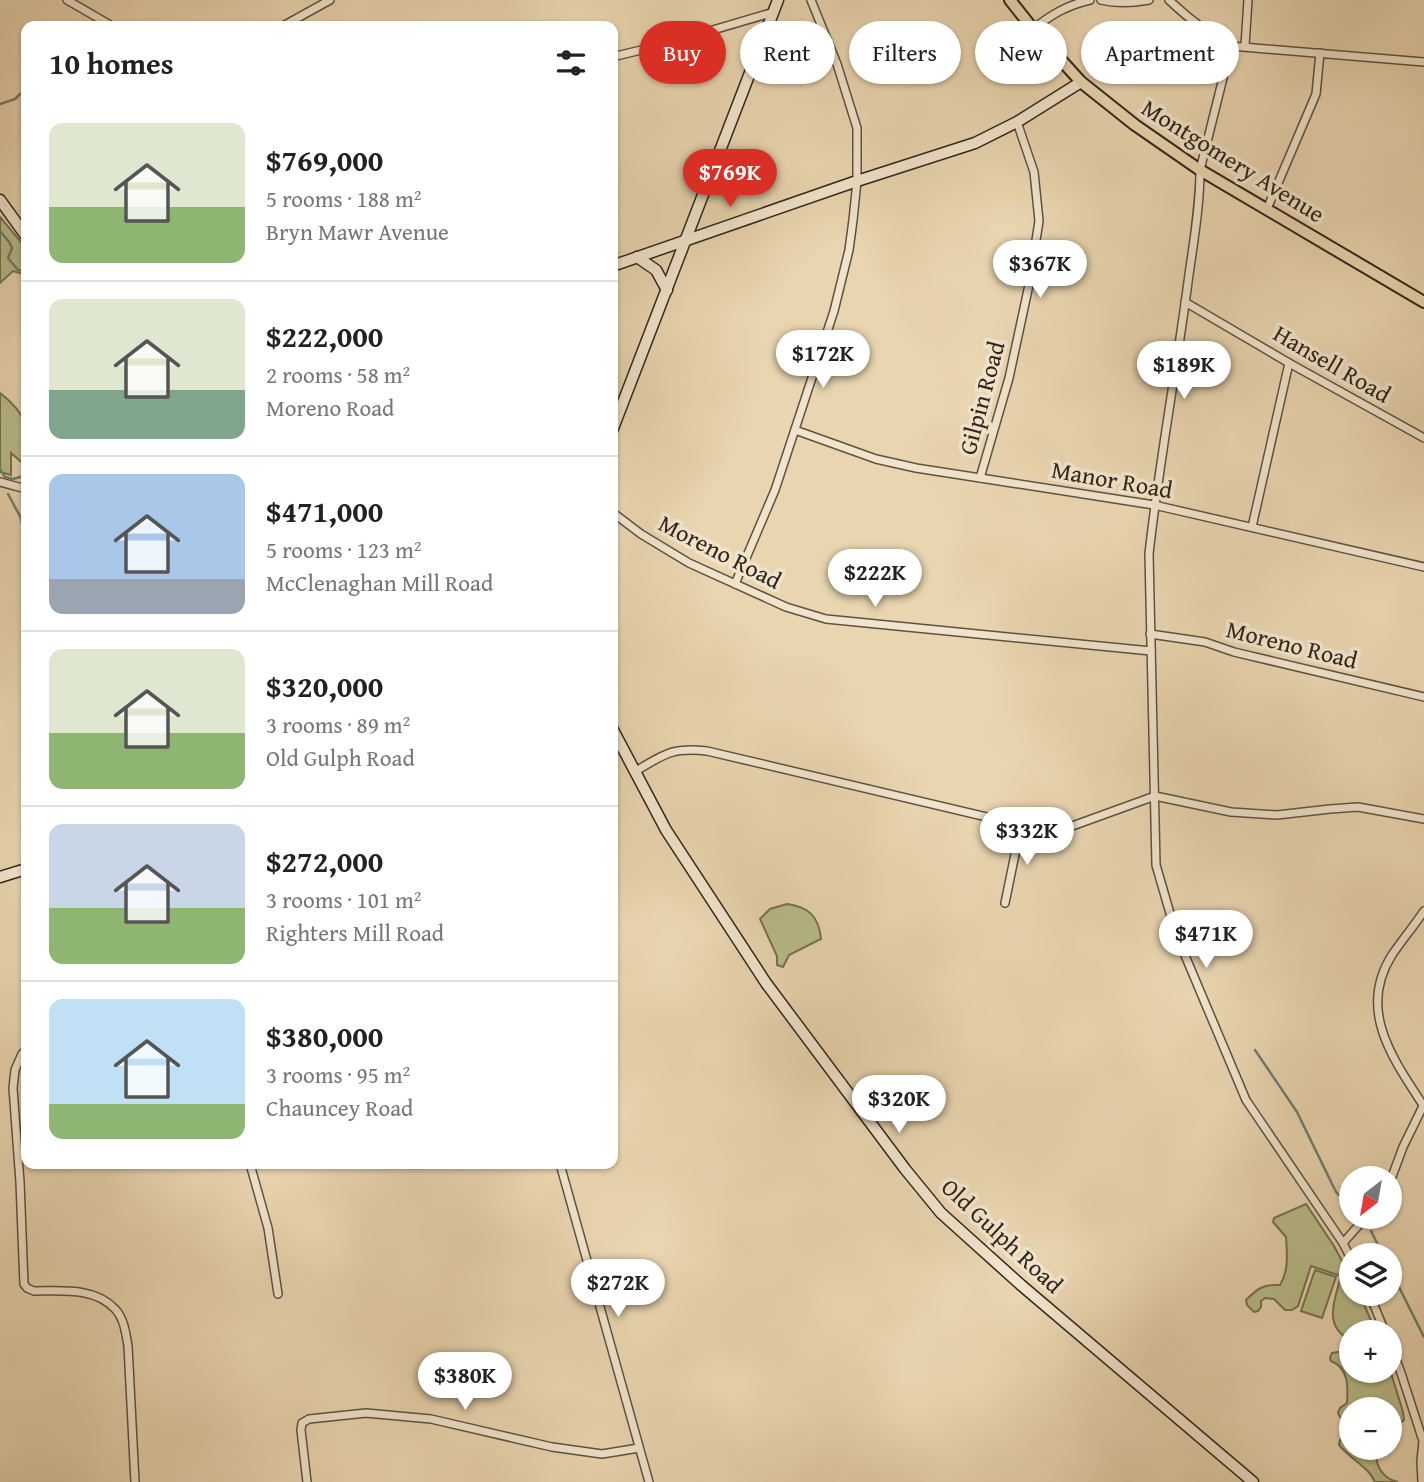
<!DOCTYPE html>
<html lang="en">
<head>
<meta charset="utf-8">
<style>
  :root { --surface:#fff; --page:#f2f2f2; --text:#222; --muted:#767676; --line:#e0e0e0; --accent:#d93025 }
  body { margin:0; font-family:"Gentium Book Plus",serif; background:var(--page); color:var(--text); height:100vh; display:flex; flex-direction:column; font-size:26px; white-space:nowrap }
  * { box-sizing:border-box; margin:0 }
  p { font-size:23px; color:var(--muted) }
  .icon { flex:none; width:38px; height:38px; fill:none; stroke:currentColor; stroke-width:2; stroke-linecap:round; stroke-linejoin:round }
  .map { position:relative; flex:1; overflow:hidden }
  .details { position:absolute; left:21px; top:21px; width:597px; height:1148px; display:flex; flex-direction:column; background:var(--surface); border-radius:14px; box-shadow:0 2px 5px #0004 }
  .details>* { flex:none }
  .banner { position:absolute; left:639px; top:21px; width:665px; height:63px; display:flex; gap:14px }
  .needle { width:46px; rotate:211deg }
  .buttons { position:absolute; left:1339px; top:1166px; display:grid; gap:14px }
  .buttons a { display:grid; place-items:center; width:63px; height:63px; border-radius:50%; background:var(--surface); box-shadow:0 2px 5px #0004; font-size:35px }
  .price { position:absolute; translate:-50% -60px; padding:0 16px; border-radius:24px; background:#fff; color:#222; font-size:23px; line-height:46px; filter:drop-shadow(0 2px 4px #0008) }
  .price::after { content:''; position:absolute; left:50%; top:42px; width:21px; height:16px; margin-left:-10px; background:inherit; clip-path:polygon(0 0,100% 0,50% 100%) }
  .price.selected { background:var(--accent); color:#fff }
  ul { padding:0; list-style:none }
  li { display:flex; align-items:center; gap:21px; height:175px; padding:0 28px }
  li+li { border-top:2px solid var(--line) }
  li span { display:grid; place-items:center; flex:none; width:196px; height:140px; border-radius:14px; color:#555 }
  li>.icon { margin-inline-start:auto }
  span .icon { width:84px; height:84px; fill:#fffc; stroke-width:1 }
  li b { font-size:30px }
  h2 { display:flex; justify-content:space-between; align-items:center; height:84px; padding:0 28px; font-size:30px }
  .pill { padding:0 24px; border-radius:32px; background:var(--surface); box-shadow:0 2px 5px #0004; font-size:24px; line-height:63px }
  .pill.selected { background:var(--accent); color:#fff }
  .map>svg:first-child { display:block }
  .green { fill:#b9bd8a; stroke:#747252; stroke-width:2 }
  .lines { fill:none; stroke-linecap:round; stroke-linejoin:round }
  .stream { stroke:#6e7e6f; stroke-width:2.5 }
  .street-casing { stroke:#5e5240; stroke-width:10 }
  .secondary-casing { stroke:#30261a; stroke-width:13 }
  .primary-casing { stroke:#30261a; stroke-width:14 }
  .street { stroke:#f1e4cc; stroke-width:7 }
  .secondary { stroke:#f1e4cc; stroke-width:10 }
  .primary { stroke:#e9d5b0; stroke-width:10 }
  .labels { text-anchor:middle; stroke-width:7; stroke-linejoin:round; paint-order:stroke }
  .street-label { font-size:24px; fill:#30261a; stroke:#f1e4cc }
</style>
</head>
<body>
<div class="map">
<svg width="1424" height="1482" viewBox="0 0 1424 1482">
  <rect width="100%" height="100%" fill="#e9d5b0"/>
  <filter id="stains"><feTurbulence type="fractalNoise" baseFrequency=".00286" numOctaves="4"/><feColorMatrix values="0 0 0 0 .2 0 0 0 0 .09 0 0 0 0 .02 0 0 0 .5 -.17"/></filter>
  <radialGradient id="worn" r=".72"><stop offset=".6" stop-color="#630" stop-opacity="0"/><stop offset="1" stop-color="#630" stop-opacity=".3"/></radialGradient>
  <g class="green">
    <polygon points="0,217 26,248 26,275 13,271 0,283"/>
    <path d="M0,393C32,418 26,429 26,466L11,453V475L0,472Z"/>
    <path d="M787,904C809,907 819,917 821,939L789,955L783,967L777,965V956L760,919L770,909Z"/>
    <path d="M1306,1204L1334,1246L1351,1278V1293H1359L1376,1332H1351V1340C1322,1327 1335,1299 1341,1276L1311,1266L1298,1306L1292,1310H1285L1274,1299L1265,1298L1261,1301V1307L1258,1311L1254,1312L1247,1305L1246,1300C1257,1289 1263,1284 1280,1285C1289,1271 1287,1253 1286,1237L1273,1222L1274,1218Z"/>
    <polygon points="1315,1270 1336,1277 1322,1318 1301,1311"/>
    <path d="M1338,1352L1351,1357V1370H1390L1403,1412L1404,1420L1390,1431V1409H1351V1417L1344,1419L1340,1417L1338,1413L1340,1408L1347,1403C1348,1387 1349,1368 1331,1361L1330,1358L1332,1353Z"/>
    <path d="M1351,1435V1447H1377C1374,1464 1381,1478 1398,1482H1375C1369,1467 1349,1458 1339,1445L1340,1440Z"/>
  </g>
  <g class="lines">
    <g class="stream">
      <polyline points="0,104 15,99 20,94 26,90"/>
      <polyline points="0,231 9,242 12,248 8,258 18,270 26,271"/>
      <polyline points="0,469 5,477 13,479 20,477 26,477"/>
      <polyline points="8,494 21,518 26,546"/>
      <polyline points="1255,1050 1297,1112 1336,1192 1351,1208"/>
      <polyline points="1371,1231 1383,1255"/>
      <polyline points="1390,1269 1424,1337"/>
    </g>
    <g class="street-casing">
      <g id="street">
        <polyline points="67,0 112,26"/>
        <path d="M1101,0C1117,4 1132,3 1149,0"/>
        <path d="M1169,0C1187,17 1208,34 1231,46L1424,62"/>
        <polyline points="283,26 330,0"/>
        <path d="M1033,29C1051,15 1067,5 1090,0"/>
        <path d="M1231,46L1200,170C1200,207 1193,245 1188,282C1176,373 1159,463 1149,554L1156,865L1176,934L1246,1100L1343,1243L1351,1259"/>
        <polyline points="1245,46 1248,0"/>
        <polyline points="612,57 662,45 774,12"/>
        <polyline points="1267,209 1316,94 1320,53"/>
        <polyline points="1185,302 1289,363 1424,438"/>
        <polyline points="795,430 876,459 916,468 1154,505 1424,567"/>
        <polyline points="980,478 1009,378 1029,285 1039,221 1034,172 1017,122"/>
        <polyline points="0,482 26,489"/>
        <polyline points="612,512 641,534 689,563 786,607 826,619 1151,651"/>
        <polyline points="1252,527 1289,363"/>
        <polyline points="735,584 775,490 834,311 849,250 853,220 857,181 857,128 837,64 811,0"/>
        <polyline points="1150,634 1205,642 1234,652 1424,697"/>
        <path d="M636,771C664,754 673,747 707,751L1021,825L1045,829H1064L1155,796L1231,812L1277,815L1330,809L1358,807L1424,819"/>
        <polyline points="1005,903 1021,825"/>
        <path d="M26,1050L22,1054L15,1070L13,1088L20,1182L24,1284L27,1288L34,1291C61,1291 95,1287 115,1309C124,1318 126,1334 128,1346L135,1482"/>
        <path d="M1423,1105C1393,1059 1357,1010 1392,955C1402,940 1414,926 1424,911"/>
        <polyline points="250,1164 268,1228 278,1294"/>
        <polyline points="560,1164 649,1482"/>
        <polyline points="1390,1182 1403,1147 1424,1104"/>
        <polyline points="1343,1243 1367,1216"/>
        <polyline points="1369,1293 1385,1332"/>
        <polyline points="1390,1344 1401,1373 1423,1441 1421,1461 1422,1482"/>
        <polyline points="307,1482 301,1430 302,1423 309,1419 366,1413 431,1419 552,1447 602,1454 639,1448"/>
      </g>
    </g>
    <g class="secondary-casing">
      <g id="secondary">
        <polyline points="0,200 26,236"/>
        <polyline points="637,257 656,270 667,290"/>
        <polyline points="612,266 857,181 975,143 1017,122 1081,82"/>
        <polyline points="612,431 778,0"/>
        <polyline points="612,728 666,830 766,983 905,1169 941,1213 1021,1285 1253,1482"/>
        <polyline points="0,877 26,869"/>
      </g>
    </g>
    <g class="primary-casing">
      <polyline id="primary" points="1010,0 1033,29 1081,82 1135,125 1200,170 1424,302"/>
    </g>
    <use href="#street" class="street"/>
    <use href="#secondary" class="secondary"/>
    <use href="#primary" class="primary"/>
  </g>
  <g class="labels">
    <g class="street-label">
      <text transform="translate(1233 161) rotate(32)" y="8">Montgomery Avenue</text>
      <text transform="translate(1332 364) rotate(30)" y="8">Hansell Road</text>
      <text transform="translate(982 398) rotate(-75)" y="8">Gilpin Road</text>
      <text transform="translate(1112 480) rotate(10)" y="8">Manor Road</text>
      <text transform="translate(720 552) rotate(27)" y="8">Moreno Road</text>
      <text transform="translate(1292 645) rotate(14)" y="8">Moreno Road</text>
      <text transform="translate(1002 1236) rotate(43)" y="8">Old Gulph Road</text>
    </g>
  </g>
  <rect width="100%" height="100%" filter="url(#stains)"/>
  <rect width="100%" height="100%" fill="url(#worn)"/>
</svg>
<div class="buttons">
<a><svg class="needle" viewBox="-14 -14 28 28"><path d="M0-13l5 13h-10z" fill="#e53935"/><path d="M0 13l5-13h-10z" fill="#767676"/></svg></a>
<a><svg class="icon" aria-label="layers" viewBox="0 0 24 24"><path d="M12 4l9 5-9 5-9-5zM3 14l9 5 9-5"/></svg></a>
<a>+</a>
<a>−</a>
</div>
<b class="price selected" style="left:730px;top:209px">$769K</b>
<b class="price" style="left:1040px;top:300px">$367K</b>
<b class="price" style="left:823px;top:390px">$172K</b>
<b class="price" style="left:1184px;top:401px">$189K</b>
<b class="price" style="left:875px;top:609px">$222K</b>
<b class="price" style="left:1027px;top:867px">$332K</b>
<b class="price" style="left:1206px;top:970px">$471K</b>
<b class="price" style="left:899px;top:1135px">$320K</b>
<b class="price" style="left:618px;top:1319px">$272K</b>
<b class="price" style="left:465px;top:1412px">$380K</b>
<div class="banner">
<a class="pill selected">Buy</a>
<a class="pill">Rent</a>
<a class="pill">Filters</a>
<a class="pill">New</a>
<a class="pill">Apartment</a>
</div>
<section class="details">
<h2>10 homes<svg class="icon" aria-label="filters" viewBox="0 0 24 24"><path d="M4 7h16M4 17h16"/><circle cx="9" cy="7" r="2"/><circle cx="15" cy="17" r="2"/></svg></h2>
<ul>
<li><span style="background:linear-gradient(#dfe7d0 60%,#8fb573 0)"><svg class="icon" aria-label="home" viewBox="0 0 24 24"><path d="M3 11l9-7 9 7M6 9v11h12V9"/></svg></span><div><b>$769,000</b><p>5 rooms · 188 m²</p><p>Bryn Mawr Avenue</p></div></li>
<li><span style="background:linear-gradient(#dfe7d0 65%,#7fa58c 0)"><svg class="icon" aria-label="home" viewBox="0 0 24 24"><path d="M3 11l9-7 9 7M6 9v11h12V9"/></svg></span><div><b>$222,000</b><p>2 rooms · 58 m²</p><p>Moreno Road</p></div></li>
<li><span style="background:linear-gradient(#a9c7e8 75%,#9aa5b1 0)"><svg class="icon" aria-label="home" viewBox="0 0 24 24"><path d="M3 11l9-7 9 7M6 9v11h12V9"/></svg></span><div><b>$471,000</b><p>5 rooms · 123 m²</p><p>McClenaghan Mill Road</p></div></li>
<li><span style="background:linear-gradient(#dfe7d0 60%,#8fb573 0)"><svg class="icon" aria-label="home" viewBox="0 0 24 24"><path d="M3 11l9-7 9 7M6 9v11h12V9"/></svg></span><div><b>$320,000</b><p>3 rooms · 89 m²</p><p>Old Gulph Road</p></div></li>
<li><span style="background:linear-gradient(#c9d6e8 60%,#8fb573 0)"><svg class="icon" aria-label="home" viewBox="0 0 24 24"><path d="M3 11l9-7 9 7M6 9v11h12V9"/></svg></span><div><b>$272,000</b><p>3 rooms · 101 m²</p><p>Righters Mill Road</p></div></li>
<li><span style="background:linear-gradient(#bfe0f5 75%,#8fb573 0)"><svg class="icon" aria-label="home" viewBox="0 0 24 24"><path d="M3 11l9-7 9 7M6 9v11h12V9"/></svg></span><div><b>$380,000</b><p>3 rooms · 95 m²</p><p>Chauncey Road</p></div></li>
</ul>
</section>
</div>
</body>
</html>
